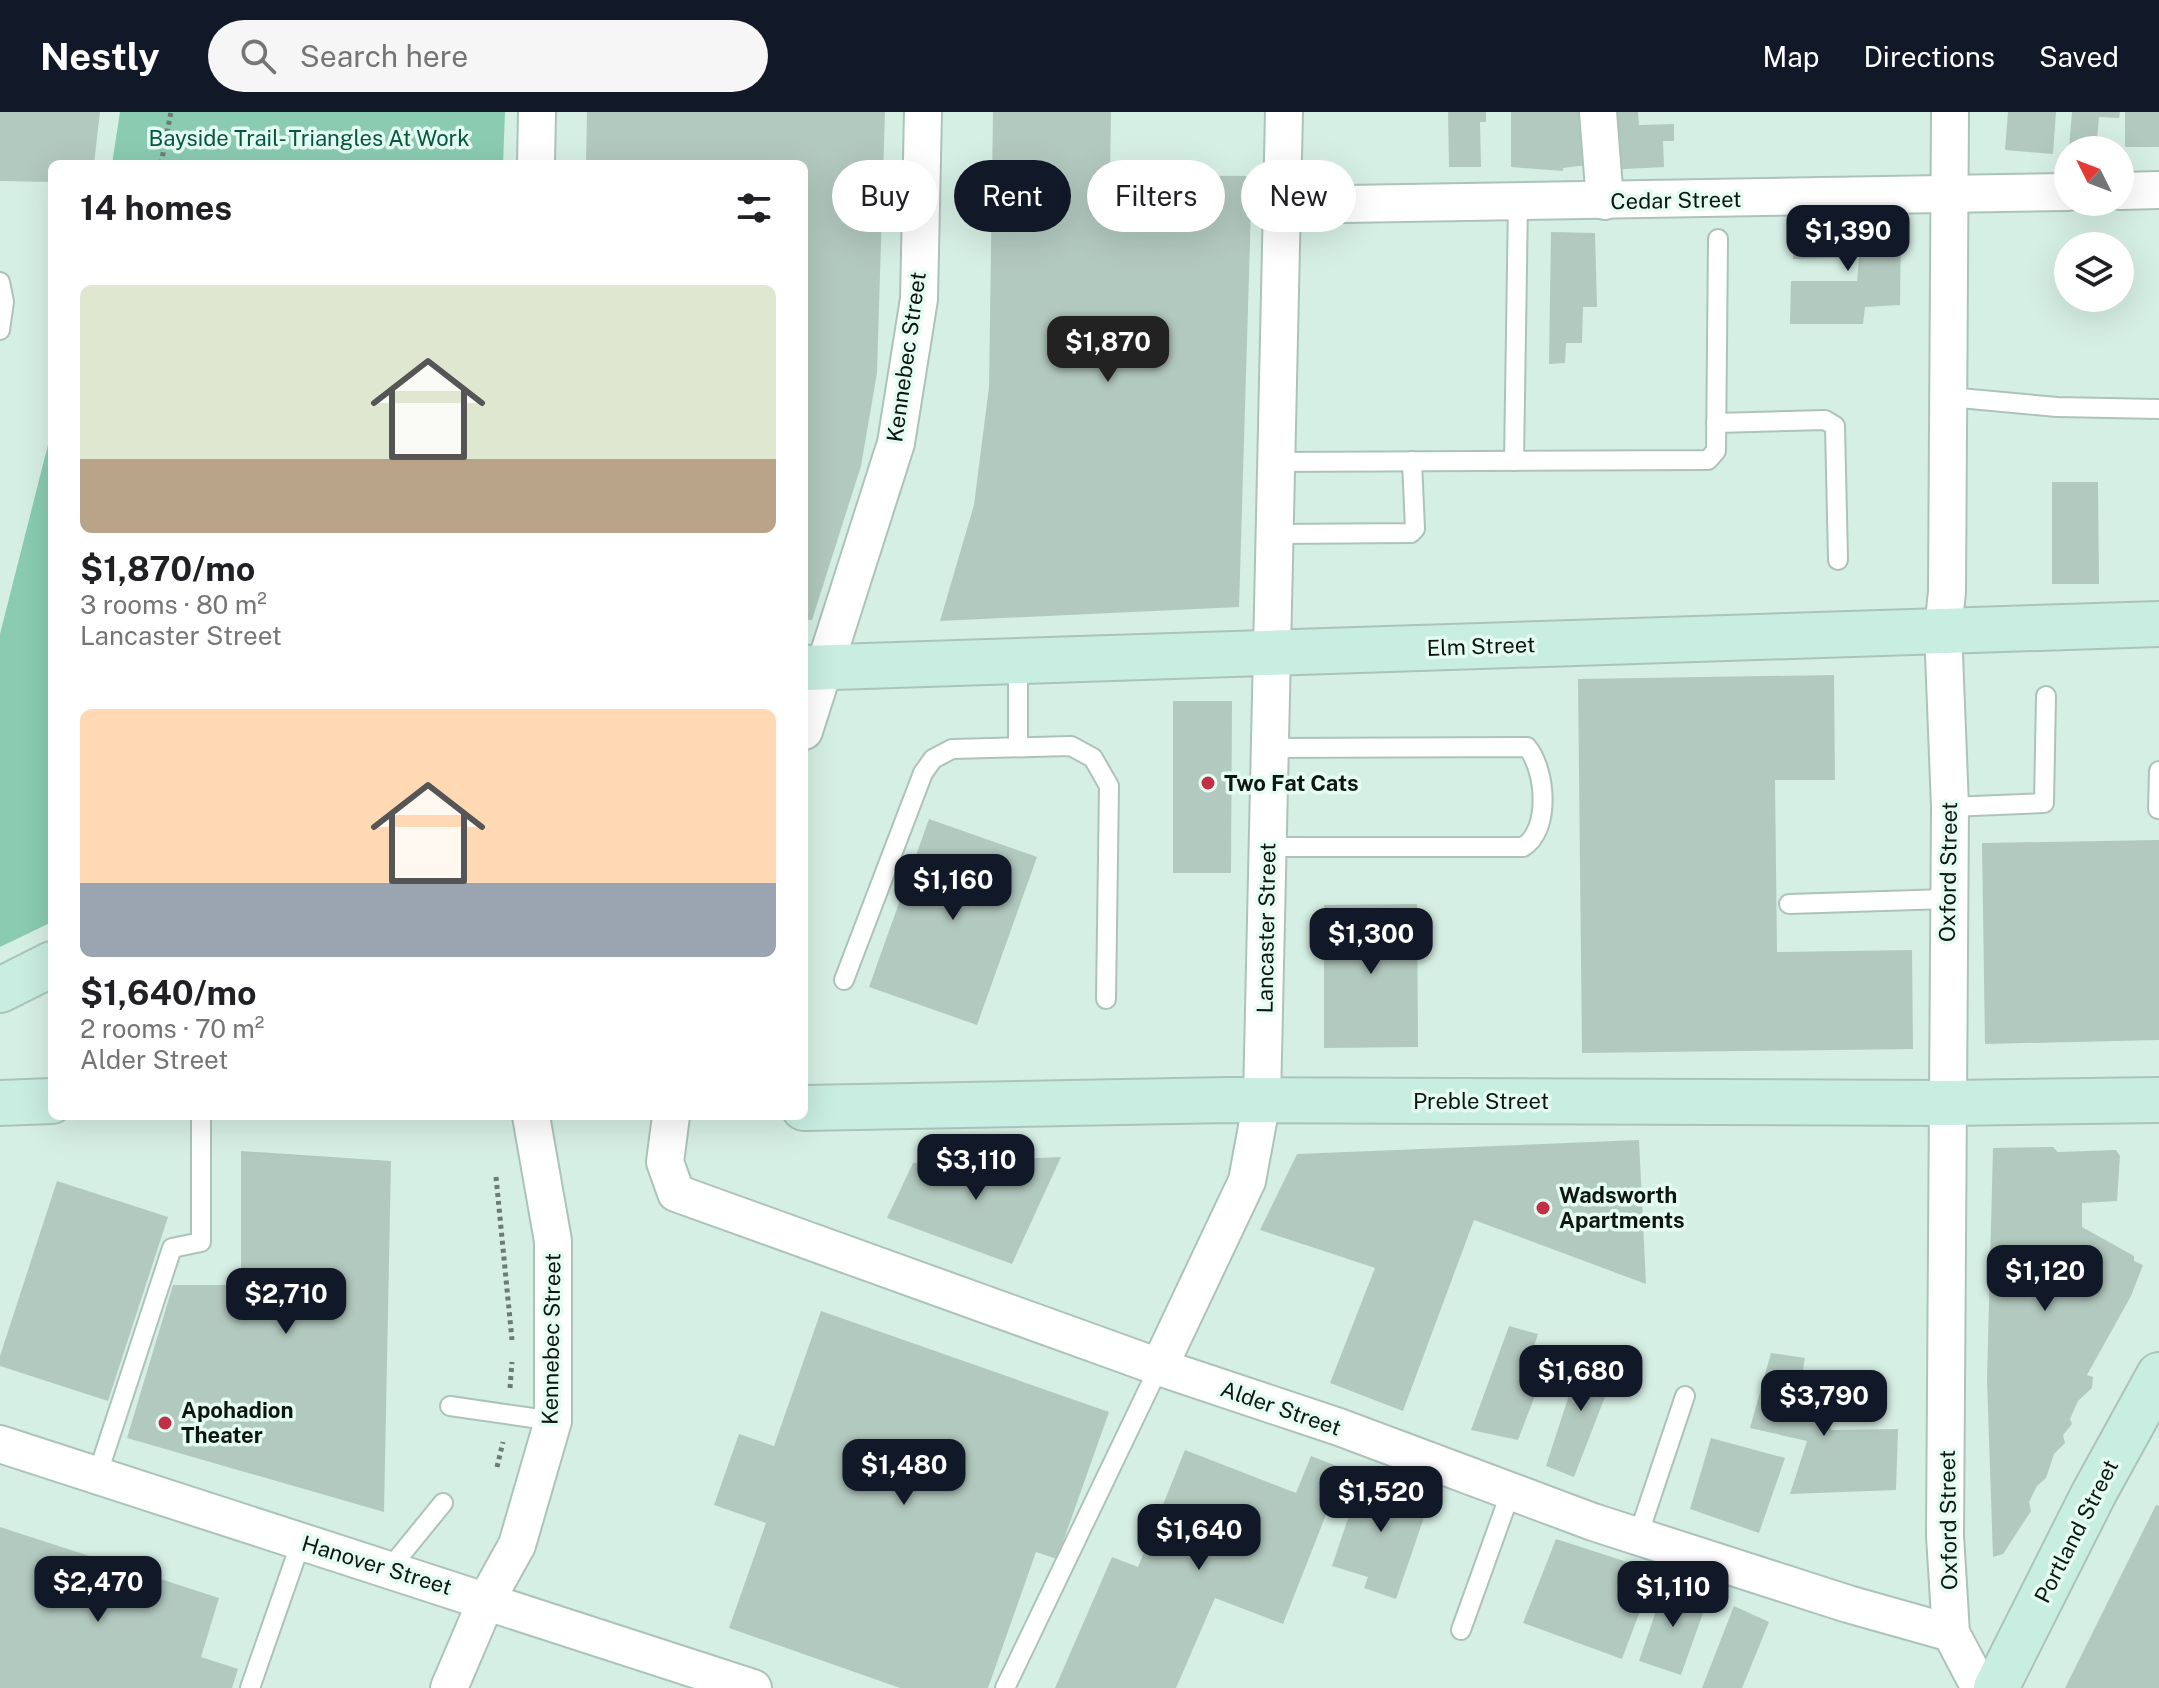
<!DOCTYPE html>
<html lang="en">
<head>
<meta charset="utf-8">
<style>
  :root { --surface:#fff; --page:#f6f6f6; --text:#202124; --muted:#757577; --accent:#111827 }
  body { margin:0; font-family:"Public Sans",sans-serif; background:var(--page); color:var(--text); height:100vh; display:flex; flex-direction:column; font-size:30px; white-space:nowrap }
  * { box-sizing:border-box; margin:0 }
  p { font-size:26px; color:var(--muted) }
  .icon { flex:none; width:44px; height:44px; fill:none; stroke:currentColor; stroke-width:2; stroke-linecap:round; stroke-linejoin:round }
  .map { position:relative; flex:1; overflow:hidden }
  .panel { position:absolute; left:48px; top:48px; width:760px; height:960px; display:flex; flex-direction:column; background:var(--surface); border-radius:12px; box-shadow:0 8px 32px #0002 }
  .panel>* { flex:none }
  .top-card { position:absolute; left:832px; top:48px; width:760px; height:72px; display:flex; gap:16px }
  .needle { width:52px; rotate:312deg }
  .controls { position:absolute; left:2054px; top:24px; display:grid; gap:16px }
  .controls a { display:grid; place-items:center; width:80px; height:80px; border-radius:50%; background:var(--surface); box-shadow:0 8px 32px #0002; font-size:40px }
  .price { position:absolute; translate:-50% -68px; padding:0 18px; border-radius:16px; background:var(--accent); color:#fff; font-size:26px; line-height:52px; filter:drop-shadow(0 2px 4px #0008) }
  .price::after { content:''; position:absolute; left:50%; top:48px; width:24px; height:18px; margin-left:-12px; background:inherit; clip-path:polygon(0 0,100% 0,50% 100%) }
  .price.active { background:#222; color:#fff }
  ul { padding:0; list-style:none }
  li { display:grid; align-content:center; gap:16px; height:424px; padding:0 32px }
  li span { display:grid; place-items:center; height:248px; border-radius:12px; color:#555 }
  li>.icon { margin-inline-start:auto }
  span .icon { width:144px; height:144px; fill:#fffc; stroke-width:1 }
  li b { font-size:34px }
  h2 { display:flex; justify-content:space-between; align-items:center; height:96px; padding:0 32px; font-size:34px }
  .chip { padding:0 28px; border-radius:36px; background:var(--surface); box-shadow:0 8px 32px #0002; font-size:28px; line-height:72px }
  .chip.active { background:var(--accent); color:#fff }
  header { display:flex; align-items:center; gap:48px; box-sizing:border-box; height:112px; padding:0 40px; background:var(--accent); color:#fff }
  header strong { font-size:38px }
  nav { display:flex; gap:44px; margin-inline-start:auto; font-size:28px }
  .search { width:560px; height:72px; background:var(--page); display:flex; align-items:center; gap:20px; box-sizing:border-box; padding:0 28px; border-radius:44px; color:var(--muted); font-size:30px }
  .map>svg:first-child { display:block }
  .green { fill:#8acbb2 }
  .building { fill:#b2c9bf }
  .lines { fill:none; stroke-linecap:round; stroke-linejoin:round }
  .lane-casing { stroke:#acc3ba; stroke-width:22 }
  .street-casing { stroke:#acc3ba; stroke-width:40 }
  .secondary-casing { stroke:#acc3ba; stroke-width:48 }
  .path { stroke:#6b7b75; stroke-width:5; stroke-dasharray:4 4; stroke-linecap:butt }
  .lane { stroke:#fff; stroke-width:18 }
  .street { stroke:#fff; stroke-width:36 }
  .secondary { stroke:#c8ede1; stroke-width:44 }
  .poi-dot { fill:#c13044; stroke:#e4fcf2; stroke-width:3 }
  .labels { text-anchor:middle; stroke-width:7; stroke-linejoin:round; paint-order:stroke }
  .park-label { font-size:22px; fill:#065641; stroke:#e4fcf2 }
  .street-label { font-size:22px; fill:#0d1613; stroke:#e4fcf2 }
  .poi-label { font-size:22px; font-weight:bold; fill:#0d1613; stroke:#e4fcf2; text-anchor:start }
</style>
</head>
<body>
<header>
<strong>Nestly</strong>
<div class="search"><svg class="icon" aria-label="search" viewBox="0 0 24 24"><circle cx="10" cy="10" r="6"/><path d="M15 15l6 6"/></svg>Search here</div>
<nav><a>Map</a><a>Directions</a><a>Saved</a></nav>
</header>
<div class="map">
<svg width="2159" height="1576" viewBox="0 0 2159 1576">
  <rect width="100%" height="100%" fill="#d6efe4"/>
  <g class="green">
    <polygon points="120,0 505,0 503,52 112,52"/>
    <polygon points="52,317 52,810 0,835 0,522"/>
  </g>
  <g class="building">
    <polygon points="0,0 100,0 94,52 52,52 52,70 0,69"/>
    <polygon points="587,0 885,0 877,261 861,354 812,508 804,508 804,52 586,52"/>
    <polygon points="993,0 1111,0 1110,63 1252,64 1239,495 940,509 974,393 989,275"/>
    <polygon points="1448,0 1486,0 1486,10 1480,10 1481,55 1449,55"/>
    <polygon points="1511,0 1586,0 1587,53 1563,56 1563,59 1511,55"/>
    <polygon points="1606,0 1638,0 1639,13 1674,12 1674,29 1663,29 1664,55 1607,58"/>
    <polygon points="2008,0 2056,0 2053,42 2005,38"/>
    <polygon points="2072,0 2120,0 2119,6 2099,5 2096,38 2069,36"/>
    <rect x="2125" y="0" width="34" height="35"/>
    <polygon points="1832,113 1901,113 1900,193 1865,195 1863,212 1790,212 1791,169 1857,169 1859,145 1793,147 1794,118 1832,116"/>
    <polygon points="1551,120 1595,121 1597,195 1583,195 1582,231 1566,231 1565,251 1549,252"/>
    <polygon points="2052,370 2098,370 2099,472 2052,472"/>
    <polygon points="1834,563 1835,668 1775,668 1777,840 1912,838 1913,937 1582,941 1578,567"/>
    <polygon points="1173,589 1232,589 1231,761 1173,761"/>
    <polygon points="929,707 1037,745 977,913 869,875"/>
    <polygon points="2159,728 2159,928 1985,932 1982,731"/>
    <polygon points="1417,792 1418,935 1324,936 1324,793"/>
    <polygon points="1639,1028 1646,1172 1474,1108 1403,1299 1330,1271 1375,1156 1260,1118 1297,1042"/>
    <polygon points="2053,1035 2058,1040 2116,1038 2120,1044 2117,1089 2082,1091 2082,1115 2134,1144 2134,1149 2143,1153 2131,1184 2087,1263 2093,1265 2092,1276 2078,1289 2070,1307 2072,1312 2063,1323 2065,1331 2054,1342 2046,1366 2037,1374 2029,1390 2031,1399 2003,1442 1993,1445 1987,1268 1993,1036"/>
    <polygon points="241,1039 391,1049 384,1400 127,1326 173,1173 241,1173"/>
    <polygon points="1061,1045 1012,1152 887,1106 913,1051"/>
    <polygon points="57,1069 168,1105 108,1289 0,1254 0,1244"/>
    <polygon points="821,1199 1109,1300 1057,1447 1036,1440 988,1576 900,1576 729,1516 766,1411 714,1393 739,1322 774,1334"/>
    <polygon points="1509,1214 1538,1222 1524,1264 1539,1273 1518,1328 1471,1318"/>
    <polygon points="1583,1240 1618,1251 1574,1365 1546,1354"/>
    <polygon points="1771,1241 1805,1246 1797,1291 1829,1300 1831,1318 1898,1317 1896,1378 1790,1382 1807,1329 1750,1316"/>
    <polygon points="1711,1326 1785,1346 1759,1421 1690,1397"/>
    <polygon points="1185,1338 1296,1381 1311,1344 1344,1357 1283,1512 1215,1486 1176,1576 1055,1576 1112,1445 1138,1455"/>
    <polygon points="1363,1362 1431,1385 1396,1487 1364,1476 1368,1465 1332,1454"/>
    <polygon points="2156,1393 2159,1394 2159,1576 2065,1576"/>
    <polygon points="0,1415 219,1486 201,1545 238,1557 232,1576 0,1576"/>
    <polygon points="1556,1427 1655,1459 1622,1547 1523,1511"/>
    <polygon points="1666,1469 1708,1487 1681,1563 1639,1549"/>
    <polygon points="1734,1494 1769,1510 1742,1576 1702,1576"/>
  </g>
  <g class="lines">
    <g class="lane-casing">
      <g id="lane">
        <polyline points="0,170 4,190 0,218"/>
        <polyline points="1949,285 2057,295 2159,297"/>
        <polyline points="1716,311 1825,308 1835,314 1838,448"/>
        <polyline points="1514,349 1518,90"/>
        <polyline points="1278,350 1708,348 1716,339 1718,127"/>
        <polyline points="1277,422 1411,421 1415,417 1412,349"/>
        <polyline points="1018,635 1018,550"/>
        <polyline points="1950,695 2044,691 2046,584"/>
        <polyline points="2158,697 2159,659"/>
        <path d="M1268,735H1523C1551,718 1546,658 1527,635L1270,636"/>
        <polyline points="1789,792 1947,787"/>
        <polyline points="844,868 923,661 933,647 952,637 1071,634 1093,646 1109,674 1106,887"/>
        <polyline points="450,1294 553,1309"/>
        <polyline points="97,1364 172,1136 201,1130 201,1004"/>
        <polyline points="1638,1424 1685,1284"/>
        <polyline points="390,1456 443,1391"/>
        <polyline points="1461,1518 1511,1379"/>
        <polyline points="250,1576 301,1430"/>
        <polyline points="1005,1576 1159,1255"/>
      </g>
    </g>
    <g class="street-casing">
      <g id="street">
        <polyline points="1598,0 1605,89"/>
        <polyline points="1950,0 1947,480 1943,517 1950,695 1945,1424 1951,1521 1980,1576"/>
        <polyline points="536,52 537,0"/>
        <polyline points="2120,79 2159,78"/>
        <polyline points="1284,93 2068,80"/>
        <polyline points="804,619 896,331 919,187 923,0"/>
        <polyline points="671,1004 665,1050 676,1081 1159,1255 1339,1315 1593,1410 1848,1492 1951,1521"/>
        <polyline points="1159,1255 1247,1069 1262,988 1284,0"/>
        <polyline points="0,1332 753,1576"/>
        <polyline points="449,1576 487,1487 517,1433 553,1309 553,1129 531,1004"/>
      </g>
    </g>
    <g class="secondary-casing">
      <g id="secondary">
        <polyline points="804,556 2159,512"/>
        <polyline points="0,878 52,852"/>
        <polyline points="0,991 52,989"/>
        <polyline points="804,996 1229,988 1949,991 2159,988"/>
        <polyline points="1996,1576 2094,1381 2159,1263"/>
      </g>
    </g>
    <g class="path">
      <polyline points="161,52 171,0"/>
      <polyline points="496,1065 512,1228"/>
      <polyline points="510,1276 512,1250"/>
      <polyline points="497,1355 503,1330"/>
    </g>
    <use href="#lane" class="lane"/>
    <use href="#street" class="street"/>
    <use href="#secondary" class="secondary"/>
  </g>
  <g class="poi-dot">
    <circle cx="1208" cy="671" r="8"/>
    <circle cx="1543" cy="1096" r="8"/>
    <circle cx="165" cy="1311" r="8"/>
  </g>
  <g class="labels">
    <g class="park-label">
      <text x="309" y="34">Bayside Trail- Triangles At Work</text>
    </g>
    <g class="street-label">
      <text transform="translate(1676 88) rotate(-1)" y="8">Cedar Street</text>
      <text transform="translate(906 245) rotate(-82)" y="8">Kennebec Street</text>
      <text transform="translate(1481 534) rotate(-2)" y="8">Elm Street</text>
      <text transform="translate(1948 760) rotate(-89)" y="8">Oxford Street</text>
      <text transform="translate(1266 816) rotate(-89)" y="8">Lancaster Street</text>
      <text x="1481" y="997">Preble Street</text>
      <text transform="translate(551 1227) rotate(-89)" y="8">Kennebec Street</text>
      <text transform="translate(1281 1296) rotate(19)" y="8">Alder Street</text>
      <text transform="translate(1948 1408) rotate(-91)" y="8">Oxford Street</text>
      <text transform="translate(2076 1419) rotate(-63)" y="8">Portland Street</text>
      <text transform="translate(377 1453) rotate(17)" y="8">Hanover Street</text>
    </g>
    <g class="poi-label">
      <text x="1224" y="679">Two Fat Cats</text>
      <text x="1559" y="1091">Wadsworth<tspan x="1559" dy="25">Apartments</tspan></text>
      <text x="181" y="1306">Apohadion<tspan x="181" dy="25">Theater</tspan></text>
    </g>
  </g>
</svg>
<div class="controls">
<a><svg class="needle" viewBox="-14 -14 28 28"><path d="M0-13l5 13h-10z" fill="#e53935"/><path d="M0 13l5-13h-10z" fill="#757577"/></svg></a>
<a><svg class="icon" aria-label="layers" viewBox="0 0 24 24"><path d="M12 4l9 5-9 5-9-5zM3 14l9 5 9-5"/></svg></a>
</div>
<b class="price" style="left:1848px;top:161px">$1,390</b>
<b class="price active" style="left:1108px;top:272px">$1,870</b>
<b class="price" style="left:953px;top:810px">$1,160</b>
<b class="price" style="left:1371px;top:864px">$1,300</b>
<b class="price" style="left:976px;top:1090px">$3,110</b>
<b class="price" style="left:2045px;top:1201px">$1,120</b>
<b class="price" style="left:286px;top:1224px">$2,710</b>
<b class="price" style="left:1581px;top:1301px">$1,680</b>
<b class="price" style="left:1824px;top:1326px">$3,790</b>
<b class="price" style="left:904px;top:1395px">$1,480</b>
<b class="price" style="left:1381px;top:1422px">$1,520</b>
<b class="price" style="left:1199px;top:1460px">$1,640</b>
<b class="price" style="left:98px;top:1512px">$2,470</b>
<b class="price" style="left:1673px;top:1517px">$1,110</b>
<div class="top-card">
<a class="chip">Buy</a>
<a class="chip active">Rent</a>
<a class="chip">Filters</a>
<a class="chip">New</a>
</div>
<section class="panel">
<h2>14 homes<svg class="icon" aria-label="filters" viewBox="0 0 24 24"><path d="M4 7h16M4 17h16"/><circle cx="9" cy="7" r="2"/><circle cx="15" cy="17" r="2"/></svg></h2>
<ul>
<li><span style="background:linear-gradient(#dfe7d0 70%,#b9a48a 0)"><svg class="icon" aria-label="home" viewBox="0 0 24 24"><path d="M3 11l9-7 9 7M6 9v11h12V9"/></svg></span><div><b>$1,870/mo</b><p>3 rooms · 80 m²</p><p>Lancaster Street</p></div></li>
<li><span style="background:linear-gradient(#ffd9b3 70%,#9aa5b1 0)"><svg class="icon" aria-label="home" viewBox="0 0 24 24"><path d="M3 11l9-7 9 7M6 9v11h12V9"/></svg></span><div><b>$1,640/mo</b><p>2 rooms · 70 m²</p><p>Alder Street</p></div></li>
</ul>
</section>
</div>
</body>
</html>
